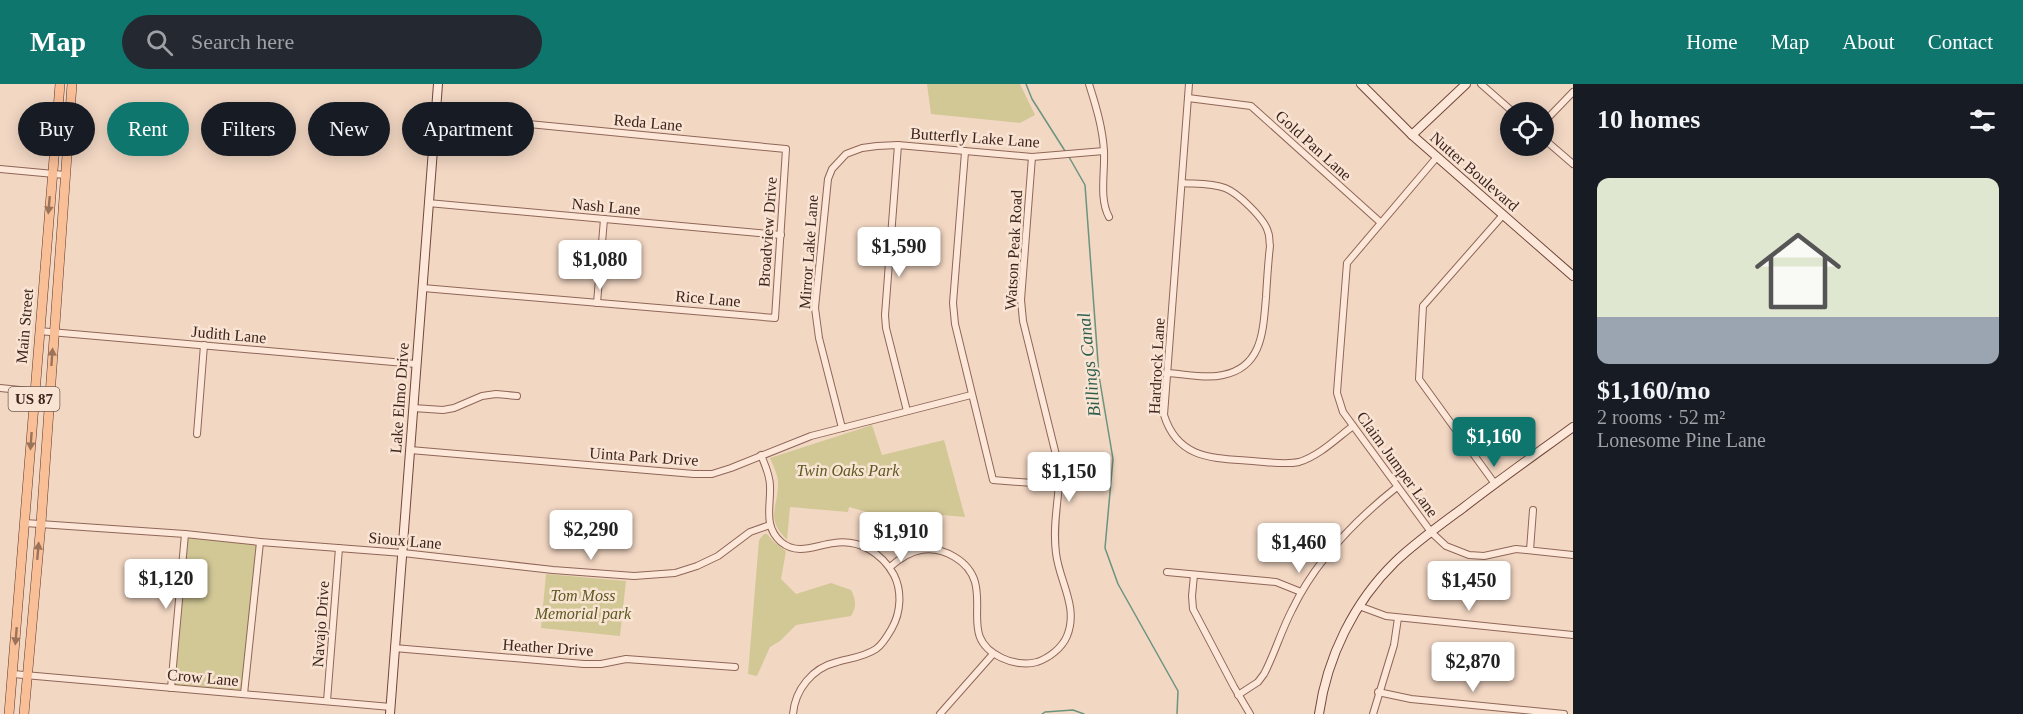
<!DOCTYPE html>
<html lang="en">
<head>
<meta charset="utf-8">
<style>
  :root { --surface:#171b24; --page:#242831; --text:#f1f3f6; --muted:#9ea1a6; --line:#363941; --accent:#0f766e }
  body { margin:0; font-family:Georgia,serif; background:var(--page); color:var(--text); height:100vh; display:flex; flex-direction:column; font-size:22px; white-space:nowrap }
  * { box-sizing:border-box; margin:0 }
  p { font-size:20px; color:var(--muted) }
  .icon { flex:none; width:33px; height:33px; fill:none; stroke:currentColor; stroke-width:2; stroke-linecap:round; stroke-linejoin:round }
  .map { position:relative; flex:1; overflow:hidden }
  .panel { display:flex; flex-direction:column; background:var(--surface); width:450px }
  .panel>* { flex:none }
  .hud { position:absolute; left:18px; top:18px; width:570px; height:54px; display:flex; gap:12px }
  .controls { position:absolute; left:1500px; top:18px; display:grid; gap:12px }
  .controls a { display:grid; place-items:center; width:54px; height:54px; border-radius:50%; background:var(--surface); box-shadow:0 3px 15px #0003; font-size:30px }
  .price { position:absolute; translate:-50% -51px; padding:0 14px; border-radius:6px; background:#fff; color:#222; font-size:20px; line-height:39px; filter:drop-shadow(0 2px 3px #0008) }
  .price::after { content:''; position:absolute; left:50%; top:36px; width:18px; height:14px; margin-left:-9px; background:inherit; clip-path:polygon(0 0,100% 0,50% 100%) }
  .price.active { background:var(--accent); color:#fff }
  ul { padding:0; list-style:none }
  li { display:grid; align-content:center; gap:12px; height:318px; padding:0 24px }
  li+li { border-top:2px solid var(--line) }
  li span { display:grid; place-items:center; height:186px; border-radius:12px; color:#555 }
  li>.icon { margin-inline-start:auto }
  span .icon { width:108px; height:108px; fill:#fffc; stroke-width:1 }
  li b { font-size:26px }
  h2 { display:flex; justify-content:space-between; align-items:center; height:72px; padding:0 24px; font-size:26px }
  .chip { padding:0 21px; border-radius:27px; background:var(--surface); box-shadow:0 3px 15px #0003; font-size:21px; line-height:54px }
  .chip.active { background:var(--accent); color:#fff }
  header { display:flex; align-items:center; gap:36px; box-sizing:border-box; height:84px; padding:0 30px; background:var(--accent); color:#fff }
  header strong { font-size:28px }
  nav { display:flex; gap:33px; margin-inline-start:auto; font-size:21px }
  .search { width:420px; height:54px; background:var(--page); display:flex; align-items:center; gap:15px; box-sizing:border-box; padding:0 21px; border-radius:33px; color:var(--muted); font-size:22px }
  main { display:flex; flex:1; min-height:0 }
  .map>svg:first-child { display:block }
  .green { fill:#d2c896 }
  .lines { fill:none; stroke-linecap:round; stroke-linejoin:round }
  .stream { stroke:#6b947f; stroke-width:1.5 }
  .street-casing { stroke:#8f6658; stroke-width:8 }
  .secondary-casing { stroke:#71473b; stroke-width:10 }
  .primary-casing { stroke:#5c352c; stroke-width:10 }
  .street { stroke:#fce7d8; stroke-width:6 }
  .secondary { stroke:#fce7d8; stroke-width:8 }
  .primary { stroke:#f9c098; stroke-width:9 }
  .oneway { fill:#9b725a }
  .labels { text-anchor:middle; stroke-width:5; stroke-linejoin:round; paint-order:stroke }
  .shield { fill:#f9e4d4; stroke:#755e54; stroke-width:1.5 }
  .shield-label { font-size:15px; font-weight:bold; fill:#3d241d }
  .street-label { font-size:16px; fill:#3d241d; stroke:#f9e4d4 }
  .park-label { font-size:16px; font-style:italic; fill:#5c5a22; stroke:#f9e4d4 }
  .water-label { font-size:18px; font-style:italic; fill:#2b5e4d; stroke:#f9e4d4 }
</style>
</head>
<body>
<header>
<strong>Map</strong>
<div class="search"><svg class="icon" aria-label="search" viewBox="0 0 24 24"><circle cx="10" cy="10" r="6"/><path d="M15 15l6 6"/></svg>Search here</div>
<nav><a>Home</a><a>Map</a><a>About</a><a>Contact</a></nav>
</header>
<main>
<div class="map">
<svg width="1573" height="630" viewBox="0 0 1573 630">
  <rect width="100%" height="100%" fill="#f2d7c3"/>
  <g class="green">
    <polygon points="927,0 1020,0 1035,31 1020,39 931,30"/>
    <path d="M872,341L882,371L944,356L965,433L909,428V435H892L849,423L848,428L790,423L787,456C764,433 779,424 778,397C777,389 773,381 770,374Z"/>
    <path d="M764,450H767L774,458L786,467L781,495L796,510L831,499L851,506C856,516 857,522 851,532L796,541L780,557L770,563L757,592L748,590L759,456Z"/>
    <polygon points="187,453 257,458 242,607 171,602"/>
    <polygon points="546,490 626,497 620,552 541,544"/>
  </g>
  <g class="lines">
    <g class="stream">
      <polyline points="1026,0 1032,15 1065,67"/>
      <polyline points="1069,73 1085,101 1099,292 1113,375 1105,464 1118,500 1178,607 1177,630"/>
      <polyline points="1042,630 1045,628 1073,626 1084,630"/>
    </g>
    <g class="street-casing">
      <g id="street">
        <path d="M1089,0C1096,22 1103,45 1104,68C1105,89 1099,115 1109,133"/>
        <path d="M1189,0L1164,331C1178,376 1214,374 1253,377C1268,378 1285,381 1299,378C1319,372 1337,354 1353,342"/>
        <polyline points="1481,0 1513,28"/>
        <polyline points="1188,14 1251,22 1380,138"/>
        <polyline points="1544,38 1573,8"/>
        <polyline points="1544,55 1573,80"/>
        <polyline points="898,61 885,231 886,244 907,327"/>
        <polyline points="1032,73 1021,216 1023,237 1057,375 1059,401"/>
        <polyline points="1437,73 1347,179 1338,295 1337,309 1343,328 1431,448 1446,462 1469,471 1484,472 1516,465 1573,471"/>
        <polyline points="0,85 65,91"/>
        <polyline points="428,119 781,151"/>
        <polyline points="423,204 775,234 786,65 435,31"/>
        <polyline points="597,219 604,135"/>
        <polyline points="39,247 416,280"/>
        <path d="M1167,289C1185,290 1206,295 1223,291C1263,283 1263,246 1266,213C1267,196 1268,179 1270,162C1269,158 1270,152 1268,148C1265,135 1238,109 1225,104C1212,99 1195,100 1182,99"/>
        <polyline points="0,304 49,309"/>
        <polyline points="413,324 443,326 454,324 482,312 496,310 517,312"/>
        <polyline points="842,344 819,254 815,224 828,95 832,85 846,70 862,64 877,62 898,61 1032,73 1104,67"/>
        <polyline points="197,350 204,261"/>
        <polyline points="410,366 694,390 712,390 731,384 811,352 971,311"/>
        <path d="M761,371C765,381 770,391 770,402C771,422 763,442 781,458C798,472 816,461 834,459C859,455 882,469 894,491C902,507 901,528 892,544C888,551 883,560 876,565C864,573 851,574 837,578C812,584 795,606 793,630"/>
        <polyline points="1495,400 1419,295 1423,222 1503,131"/>
        <polyline points="25,439 185,450 260,458 403,469 553,486 634,492 675,489 697,482 718,472 750,448 770,441"/>
        <polyline points="1530,466 1533,426"/>
        <path d="M890,483C899,475 909,468 921,466C943,462 969,477 975,498C983,528 964,556 1002,574C1012,579 1026,581 1037,578C1049,574 1062,564 1067,552C1079,523 1059,497 1056,469C1053,446 1057,423 1059,401L993,396L955,240L953,219L965,68"/>
        <polyline points="1167,488 1276,498 1301,508"/>
        <polyline points="1194,491 1192,512 1193,525 1234,603 1250,630"/>
        <polyline points="1359,522 1386,532 1573,551"/>
        <polyline points="394,564 584,580 601,580 626,575 735,583"/>
        <polyline points="13,590 391,623"/>
        <polyline points="171,604 185,450"/>
        <polyline points="1378,608 1411,615 1564,630"/>
        <polyline points="244,610 260,458"/>
        <path d="M1238,611L1258,598L1264,590C1275,569 1281,547 1292,526C1316,476 1354,437 1397,403"/>
        <polyline points="327,617 339,464"/>
        <polyline points="940,630 993,570"/>
        <polyline points="1373,630 1394,561 1398,534"/>
      </g>
    </g>
    <g class="secondary-casing">
      <g id="secondary">
        <polyline points="1361,0 1412,51 1573,192"/>
        <polyline points="1412,51 1466,0"/>
        <polyline points="390,630 438,0"/>
        <path d="M1319,630C1327,573 1354,518 1395,478C1416,458 1440,441 1463,424C1499,396 1536,370 1573,343"/>
      </g>
    </g>
    <g class="primary-casing">
      <g id="primary">
        <polyline points="9,630 60,0"/>
        <polyline points="24,630 41,439 72,0"/>
      </g>
    </g>
    <use href="#street" class="street"/>
    <use href="#secondary" class="secondary"/>
    <use href="#primary" class="primary"/>
  </g>
  <defs><path id="oneway-solid" d="M-6-.8H1V-3.2L6.5 0L1 3.2V.8H-6Z" transform="scale(1.5)"/></defs>
  <g class="oneway">
    <use href="#oneway-solid" transform="translate(49 121) rotate(95)"/>
    <use href="#oneway-solid" transform="translate(52 273) rotate(-86)"/>
    <use href="#oneway-solid" transform="translate(31 357) rotate(94)"/>
    <use href="#oneway-solid" transform="translate(38 467) rotate(-85)"/>
    <use href="#oneway-solid" transform="translate(16 552) rotate(95)"/>
  </g>
  <g class="labels">
    <rect class="shield" x="8.5" y="303" width="51" height="24" rx="4.5"/>
    <g class="shield-label">
      <text x="34" y="320">US 87</text>
    </g>
    <g class="street-label">
      <text transform="translate(648 38) rotate(5)" y="6">Reda Lane</text>
      <text transform="translate(975 53) rotate(4)" y="6">Butterfly Lake Lane</text>
      <text transform="translate(1314 61) rotate(42)" y="6">Gold Pan Lane</text>
      <text transform="translate(1475 87) rotate(41)" y="6">Nutter Boulevard</text>
      <text transform="translate(606 122) rotate(5)" y="6">Nash Lane</text>
      <text transform="translate(767 148) rotate(-86)" y="6">Broadview Drive</text>
      <text transform="translate(1013 166) rotate(-87)" y="6">Watson Peak Road</text>
      <text transform="translate(808 168) rotate(-86)" y="6">Mirror Lake Lane</text>
      <text transform="translate(708 214) rotate(5)" y="6">Rice Lane</text>
      <text transform="translate(24 242) rotate(-85)" y="6">Main Street</text>
      <text transform="translate(229 250) rotate(5)" y="6">Judith Lane</text>
      <text transform="translate(1156 282) rotate(-87)" y="6">Hardrock Lane</text>
      <text transform="translate(399 314) rotate(-86)" y="6">Lake Elmo Drive</text>
      <text transform="translate(644 372) rotate(4)" y="6">Uinta Park Drive</text>
      <text transform="translate(1398 380) rotate(54)" y="6">Claim Jumper Lane</text>
      <text transform="translate(405 456) rotate(5)" y="6">Sioux Lane</text>
      <text transform="translate(320 540) rotate(-86)" y="6">Navajo Drive</text>
      <text transform="translate(548 563) rotate(4)" y="6">Heather Drive</text>
      <text transform="translate(203 593) rotate(5)" y="6">Crow Lane</text>
    </g>
    <g class="park-label">
      <text x="848" y="392">Twin Oaks Park</text>
      <text x="583" y="517">Tom Moss<tspan x="583" dy="18">Memorial park</tspan></text>
    </g>
    <g class="water-label">
      <text transform="translate(1089 281) rotate(-96)" y="6">Billings Canal</text>
    </g>
  </g>
</svg>
<div class="controls">
<a><svg class="icon" aria-label="locate" viewBox="0 0 24 24"><circle cx="12" cy="12" r="6"/><path d="M12 2v4M12 18v4M2 12h4M18 12h4"/></svg></a>
</div>
<b class="price" style="left:899px;top:194px">$1,590</b>
<b class="price" style="left:600px;top:207px">$1,080</b>
<b class="price active" style="left:1494px;top:384px">$1,160</b>
<b class="price" style="left:1069px;top:419px">$1,150</b>
<b class="price" style="left:591px;top:477px">$2,290</b>
<b class="price" style="left:901px;top:479px">$1,910</b>
<b class="price" style="left:1299px;top:490px">$1,460</b>
<b class="price" style="left:166px;top:526px">$1,120</b>
<b class="price" style="left:1469px;top:528px">$1,450</b>
<b class="price" style="left:1473px;top:609px">$2,870</b>
<div class="hud">
<a class="chip">Buy</a>
<a class="chip active">Rent</a>
<a class="chip">Filters</a>
<a class="chip">New</a>
<a class="chip">Apartment</a>
</div>
</div>
<section class="panel">
<h2>10 homes<svg class="icon" aria-label="filters" viewBox="0 0 24 24"><path d="M4 7h16M4 17h16"/><circle cx="9" cy="7" r="2"/><circle cx="15" cy="17" r="2"/></svg></h2>
<ul>
<li><span style="background:linear-gradient(#dfe7d0 75%,#9aa5b1 0)"><svg class="icon" aria-label="home" viewBox="0 0 24 24"><path d="M3 11l9-7 9 7M6 9v11h12V9"/></svg></span><div><b>$1,160/mo</b><p>2 rooms · 52 m²</p><p>Lonesome Pine Lane</p></div></li>
</ul>
</section>
</main>
</body>
</html>
